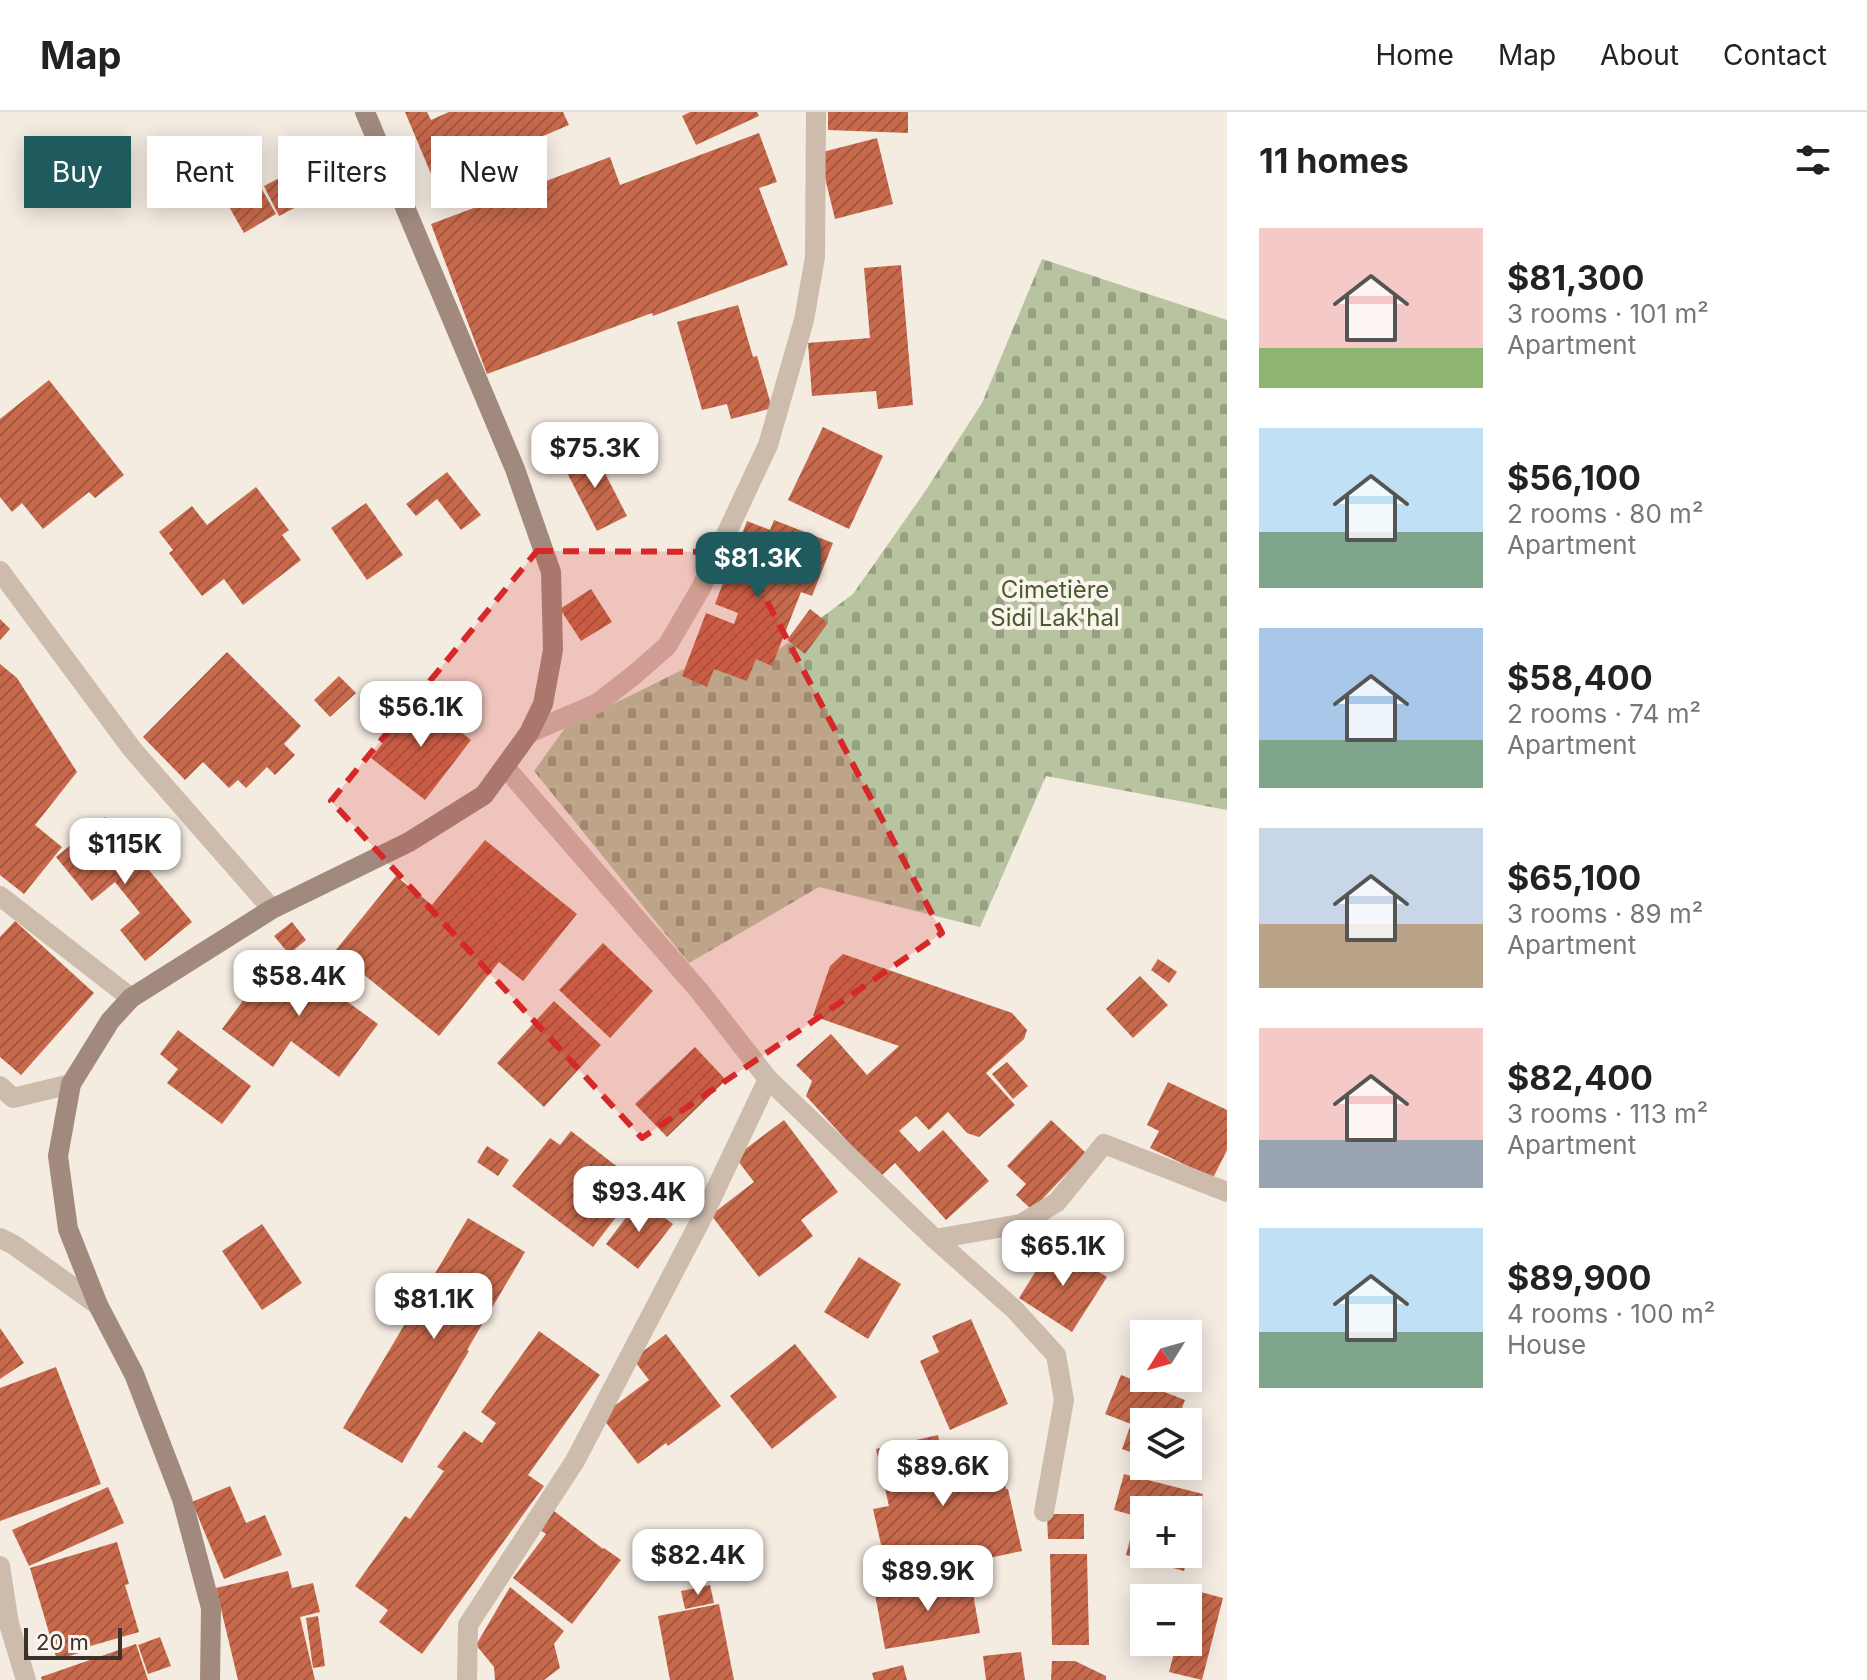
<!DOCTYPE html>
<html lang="en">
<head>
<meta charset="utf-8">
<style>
  :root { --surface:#fff; --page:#f2f2f2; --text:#222; --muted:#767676; --line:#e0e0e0; --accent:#1f5a5e }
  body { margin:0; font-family:Inter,sans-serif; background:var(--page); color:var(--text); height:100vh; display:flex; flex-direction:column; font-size:30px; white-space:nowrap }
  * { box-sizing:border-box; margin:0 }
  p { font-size:26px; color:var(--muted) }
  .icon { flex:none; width:44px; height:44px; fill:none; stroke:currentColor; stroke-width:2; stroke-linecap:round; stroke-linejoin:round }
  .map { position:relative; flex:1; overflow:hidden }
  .panel { display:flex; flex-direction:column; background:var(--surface); width:640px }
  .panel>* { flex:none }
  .banner { position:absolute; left:24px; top:24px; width:760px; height:72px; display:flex; gap:16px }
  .needle { width:52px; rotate:233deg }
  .controls { position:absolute; left:1130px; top:1208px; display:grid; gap:16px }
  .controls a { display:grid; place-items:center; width:72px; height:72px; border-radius:0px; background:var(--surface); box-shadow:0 4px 20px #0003; font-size:40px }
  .scale { position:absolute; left:24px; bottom:20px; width:98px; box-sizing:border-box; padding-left:8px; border:4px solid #3b302b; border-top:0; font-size:22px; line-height:28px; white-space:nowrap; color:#3b302b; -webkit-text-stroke:6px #fbf5ee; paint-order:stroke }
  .price { position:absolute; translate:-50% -68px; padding:0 18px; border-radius:16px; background:#fff; color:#222; font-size:26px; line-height:52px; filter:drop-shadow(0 2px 4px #0008) }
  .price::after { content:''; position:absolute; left:50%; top:48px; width:24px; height:18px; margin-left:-12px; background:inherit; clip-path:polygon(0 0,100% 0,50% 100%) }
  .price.active { background:var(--accent); color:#fff }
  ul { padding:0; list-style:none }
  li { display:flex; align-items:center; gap:24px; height:200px; padding:0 32px }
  li span { display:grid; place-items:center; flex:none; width:224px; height:160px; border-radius:0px; color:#555 }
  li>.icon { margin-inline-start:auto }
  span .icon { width:96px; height:96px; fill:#fffc; stroke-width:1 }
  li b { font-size:34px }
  h2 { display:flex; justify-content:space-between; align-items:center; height:96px; padding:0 32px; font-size:34px }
  .pill { padding:0 28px; border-radius:0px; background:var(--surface); box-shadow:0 4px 20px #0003; font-size:28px; line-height:72px }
  .pill.active { background:var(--accent); color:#fff }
  header { display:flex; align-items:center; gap:48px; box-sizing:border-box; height:112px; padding:0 40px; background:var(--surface); border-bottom:2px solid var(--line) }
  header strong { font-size:38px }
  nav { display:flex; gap:44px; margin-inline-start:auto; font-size:28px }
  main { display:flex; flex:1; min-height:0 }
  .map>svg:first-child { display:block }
  .cemetery { fill:url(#cemetery-stones) }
  .building { fill:url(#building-hatch) }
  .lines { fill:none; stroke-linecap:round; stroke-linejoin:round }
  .minor { stroke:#cdbbac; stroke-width:20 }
  .secondary { stroke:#a18a7d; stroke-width:20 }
  .marked { fill:#d62828; fill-opacity:0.2; stroke:#d62828; stroke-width:6; stroke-dasharray:16 10; stroke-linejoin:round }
  .labels { text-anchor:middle; stroke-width:8; stroke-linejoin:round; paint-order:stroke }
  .park-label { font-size:24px; fill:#4a5a2e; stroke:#fbf5ee }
</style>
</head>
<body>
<header>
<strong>Map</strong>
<nav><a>Home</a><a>Map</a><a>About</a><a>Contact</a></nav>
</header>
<main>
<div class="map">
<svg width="1227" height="1568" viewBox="0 0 1227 1568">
  <defs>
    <pattern id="cemetery-stones" width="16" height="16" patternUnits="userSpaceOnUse" patternTransform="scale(2)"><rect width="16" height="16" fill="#b8c4a0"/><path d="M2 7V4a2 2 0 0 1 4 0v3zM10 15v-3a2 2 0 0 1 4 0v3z" fill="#97a083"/></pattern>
    <pattern id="building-hatch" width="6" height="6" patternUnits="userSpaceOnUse" patternTransform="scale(2)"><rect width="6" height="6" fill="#c8694b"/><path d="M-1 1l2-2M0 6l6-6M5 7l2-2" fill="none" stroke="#a4573f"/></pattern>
  </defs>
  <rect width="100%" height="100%" fill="#f4ebe1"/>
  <polygon class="cemetery" points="1042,147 1227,208 1227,698 1046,664 980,815 819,775 689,851 534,659 565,616 682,558 774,541 853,482 924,381 982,291"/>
  <g class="building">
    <polygon points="405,0 427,0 431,8 449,0 563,0 569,13 473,54 484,79 445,95"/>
    <polygon points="690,0 757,0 759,4 696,33 682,4"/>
    <polygon points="828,0 908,0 908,21 828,18"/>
    <polygon points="759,21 777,70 759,76 788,153 653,204 652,201 487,262 431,112 610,45 620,73"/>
    <polygon points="877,26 893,92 835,107 819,41"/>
    <polygon points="314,48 329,78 279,104 264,74"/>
    <polygon points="260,74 276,102 244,121 228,93"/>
    <polygon points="901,153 913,293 878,297 876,279 812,284 808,231 870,226 864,156"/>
    <polygon points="738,193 753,245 757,244 772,296 731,307 727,292 702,298 677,210"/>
    <polygon points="49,268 124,363 95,386 89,380 43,417 22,391 12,400 0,385 0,307"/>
    <polygon points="823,315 883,344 849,417 788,388"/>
    <polygon points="593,338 627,404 597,419 563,353"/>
    <polygon points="447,360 481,403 461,418 437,387 416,404 406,392"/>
    <polygon points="256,375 289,418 282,423 301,448 243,493 224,467 202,484 169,441 173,438 159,420 192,394 207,413"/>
    <polygon points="366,391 403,443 367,468 331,416"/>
    <polygon points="774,408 833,431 812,484 801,480 772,554 756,547 747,569 714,557 707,575 682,564 706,501 734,512 738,501 715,492 747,409 770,418"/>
    <polygon points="591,477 612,510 581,529 560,497"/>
    <polygon points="810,497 828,511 805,542 787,528"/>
    <polygon points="0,507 10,517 0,528"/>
    <polygon points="227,540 301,614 284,632 295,643 275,663 267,655 246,676 238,668 229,676 203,650 185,668 143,625"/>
    <polygon points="0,552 17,566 77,660 35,713 62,735 24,782 0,763"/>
    <polygon points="339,564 356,581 330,605 314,588"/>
    <polygon points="418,586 471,628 425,688 371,646"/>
    <polygon points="105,705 192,810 145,849 120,818 140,801 115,770 92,789 56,745"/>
    <polygon points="485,728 577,802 523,869 499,850 439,924 335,839 396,764 432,793"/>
    <polygon points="15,809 94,881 21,963 0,945 0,825"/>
    <polygon points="292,810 306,828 289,842 274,824"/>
    <polygon points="603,831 653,879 610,926 559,878"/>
    <polygon points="279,840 378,912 339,965 291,929 273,955 222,917"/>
    <polygon points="843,842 1012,901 1027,918 1024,927 986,961 1015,993 979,1025 967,1021 948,1000 929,1018 916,1004 899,1019 919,1040 943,1018 989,1069 946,1108 895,1051 880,1065 806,984 812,969 796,953 831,922 867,963 899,934 813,904 830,854"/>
    <polygon points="1158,847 1177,860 1169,871 1151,858"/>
    <polygon points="1140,864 1168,893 1133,926 1106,897"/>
    <polygon points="554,889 601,933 544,995 497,951"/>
    <polygon points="178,918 251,974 222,1012 167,971 178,957 160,942"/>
    <polygon points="695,935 726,968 667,1025 635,992"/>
    <polygon points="1007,950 1028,974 1013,987 992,962"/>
    <polygon points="1168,970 1227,998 1227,1038 1213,1066 1150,1036 1159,1019 1147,1013"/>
    <polygon points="784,1008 838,1080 801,1108 813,1124 759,1165 711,1103 754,1070 735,1045"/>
    <polygon points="1051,1008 1086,1041 1032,1098 1016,1083 1026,1072 1007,1054"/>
    <polygon points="571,1019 641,1073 593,1135 512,1074 550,1026 560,1033"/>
    <polygon points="487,1034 509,1048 498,1064 477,1050"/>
    <polygon points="640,1087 673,1112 638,1157 606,1132"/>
    <polygon points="468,1106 525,1140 467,1238 469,1239 402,1351 343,1316"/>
    <polygon points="262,1112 302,1171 262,1198 222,1139"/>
    <polygon points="1053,1132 1107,1165 1072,1220 1019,1186"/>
    <polygon points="859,1145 901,1172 868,1227 824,1200"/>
    <polygon points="971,1207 1008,1292 950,1318 920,1249 939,1240 932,1224"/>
    <polygon points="0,1216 24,1251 0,1267"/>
    <polygon points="539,1219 600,1263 528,1363 544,1374 422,1542 379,1510 388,1498 355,1474 405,1404 410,1407 444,1359 437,1355 464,1319 482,1331 496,1311 481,1300"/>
    <polygon points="666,1222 721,1294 668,1334 666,1331 638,1352 601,1304 649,1268 633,1247"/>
    <polygon points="795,1232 837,1285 772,1337 730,1284"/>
    <polygon points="56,1255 101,1372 0,1409 0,1276"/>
    <polygon points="1121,1263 1185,1288 1177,1310 1144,1310 1144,1345 1122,1337 1131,1312 1105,1302"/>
    <polygon points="938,1323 946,1362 1000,1350 1006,1377 1008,1377 1022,1439 934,1458 930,1440 885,1450 873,1397 889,1394 876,1337"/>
    <polygon points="1124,1362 1203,1382 1189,1437 1188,1398 1144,1398 1144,1442 1188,1442 1184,1459 1126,1443 1136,1404 1114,1398"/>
    <polygon points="230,1374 246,1411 265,1403 282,1443 224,1467 192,1390"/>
    <polygon points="108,1375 124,1411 29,1454 12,1418"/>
    <polygon points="554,1399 603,1437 604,1436 621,1448 572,1512 513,1466 546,1422 540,1418"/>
    <polygon points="1047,1402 1084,1402 1084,1427 1048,1427"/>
    <polygon points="117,1430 129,1472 125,1473 139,1520 87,1535 88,1538 57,1548 30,1456"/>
    <polygon points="1050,1442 1087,1442 1089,1533 1052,1533"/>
    <polygon points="288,1459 292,1476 313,1471 320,1500 300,1505 315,1568 238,1568 216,1476"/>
    <polygon points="970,1465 980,1521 885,1537 875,1482"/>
    <polygon points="710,1473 714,1491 685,1497 681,1479"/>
    <polygon points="1178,1474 1223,1486 1202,1568 1169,1560 1177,1530 1188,1530 1188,1486 1175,1486"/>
    <polygon points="510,1475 564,1519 554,1532 560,1556 544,1568 495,1568 494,1555 476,1533"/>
    <polygon points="719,1492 734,1568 670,1568 658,1504"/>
    <polygon points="318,1504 325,1554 313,1556 306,1506"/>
    <polygon points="160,1525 171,1554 148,1562 138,1533"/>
    <polygon points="136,1532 148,1568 42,1568 41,1565"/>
    <polygon points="1021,1540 1025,1568 986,1568 983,1544"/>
    <polygon points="1052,1549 1075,1549 1106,1564 1106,1568 1051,1568"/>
    <polygon points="903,1553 907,1568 874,1568 872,1561"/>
  </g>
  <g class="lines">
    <g class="minor">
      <polyline points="0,459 132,637 272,797"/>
      <polyline points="529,621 598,591 634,563 667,534 701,476 768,333 804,208 815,145 816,0"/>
      <polyline points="505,655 701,881 768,967 935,1127 1021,1112 1057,1090 1104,1032 1227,1080"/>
      <polyline points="0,784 131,886"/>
      <polyline points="0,974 13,986 71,972"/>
      <polyline points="0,1126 14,1133 98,1193"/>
      <polyline points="935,1127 1014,1197 1056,1243 1064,1288 1044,1400"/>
      <polyline points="0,1454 9,1512 26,1568"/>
      <polyline points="467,1568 468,1513 575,1349 705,1100 768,967"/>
    </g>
    <polyline class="secondary" points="210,1568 211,1496 182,1387 134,1262 98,1193 68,1117 58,1044 71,972 110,909 131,886 272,797 409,730 484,683 529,621 543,592 553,538 551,460 515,357 365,0"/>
  </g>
  <path class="marked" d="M537,439L741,440L942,821L642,1026L331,689Z"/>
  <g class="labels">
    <g class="park-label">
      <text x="1055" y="486">Cimetière<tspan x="1055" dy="28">Sidi Lak'hal</tspan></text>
    </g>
  </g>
</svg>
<div class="controls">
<a><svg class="needle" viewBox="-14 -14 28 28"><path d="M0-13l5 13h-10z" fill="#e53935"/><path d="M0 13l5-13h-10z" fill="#767676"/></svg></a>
<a><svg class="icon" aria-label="layers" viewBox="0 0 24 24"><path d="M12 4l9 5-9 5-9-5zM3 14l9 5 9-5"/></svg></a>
<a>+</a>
<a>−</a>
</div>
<div class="scale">20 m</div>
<b class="price" style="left:595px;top:378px">$75.3K</b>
<b class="price active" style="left:758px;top:488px">$81.3K</b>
<b class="price" style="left:421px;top:637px">$56.1K</b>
<b class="price" style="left:125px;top:774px">$115K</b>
<b class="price" style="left:299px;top:906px">$58.4K</b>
<b class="price" style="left:639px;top:1122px">$93.4K</b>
<b class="price" style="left:1063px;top:1176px">$65.1K</b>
<b class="price" style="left:434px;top:1229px">$81.1K</b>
<b class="price" style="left:943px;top:1396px">$89.6K</b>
<b class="price" style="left:698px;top:1485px">$82.4K</b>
<b class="price" style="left:928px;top:1501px">$89.9K</b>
<div class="banner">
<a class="pill active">Buy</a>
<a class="pill">Rent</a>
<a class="pill">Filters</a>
<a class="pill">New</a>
</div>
</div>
<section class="panel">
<h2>11 homes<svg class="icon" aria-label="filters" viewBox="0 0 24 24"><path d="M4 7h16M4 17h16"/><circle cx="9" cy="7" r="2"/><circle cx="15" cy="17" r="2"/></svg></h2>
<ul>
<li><span style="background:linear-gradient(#f6c9c9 75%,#8fb573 0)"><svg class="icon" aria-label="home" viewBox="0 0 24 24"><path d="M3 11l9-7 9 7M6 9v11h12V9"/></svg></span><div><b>$81,300</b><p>3 rooms · 101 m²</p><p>Apartment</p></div></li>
<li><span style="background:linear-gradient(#bfe0f5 65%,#7fa58c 0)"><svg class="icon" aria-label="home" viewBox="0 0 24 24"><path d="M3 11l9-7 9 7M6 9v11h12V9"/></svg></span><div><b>$56,100</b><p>2 rooms · 80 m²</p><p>Apartment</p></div></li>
<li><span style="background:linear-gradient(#a9c7e8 70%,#7fa58c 0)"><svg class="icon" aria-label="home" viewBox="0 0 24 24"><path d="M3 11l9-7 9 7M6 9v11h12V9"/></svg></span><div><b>$58,400</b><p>2 rooms · 74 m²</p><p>Apartment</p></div></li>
<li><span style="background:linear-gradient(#c9d6e8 60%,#b9a48a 0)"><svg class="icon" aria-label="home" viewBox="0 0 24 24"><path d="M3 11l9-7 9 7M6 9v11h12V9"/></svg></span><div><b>$65,100</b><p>3 rooms · 89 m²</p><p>Apartment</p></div></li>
<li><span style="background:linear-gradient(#f6c9c9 70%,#9aa5b1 0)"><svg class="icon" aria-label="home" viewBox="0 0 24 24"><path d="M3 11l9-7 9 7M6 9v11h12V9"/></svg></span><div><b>$82,400</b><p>3 rooms · 113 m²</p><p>Apartment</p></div></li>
<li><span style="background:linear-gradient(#bfe0f5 65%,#7fa58c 0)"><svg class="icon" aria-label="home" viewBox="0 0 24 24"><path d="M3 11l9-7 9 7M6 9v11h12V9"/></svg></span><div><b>$89,900</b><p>4 rooms · 100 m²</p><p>House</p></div></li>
</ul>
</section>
</main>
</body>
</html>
